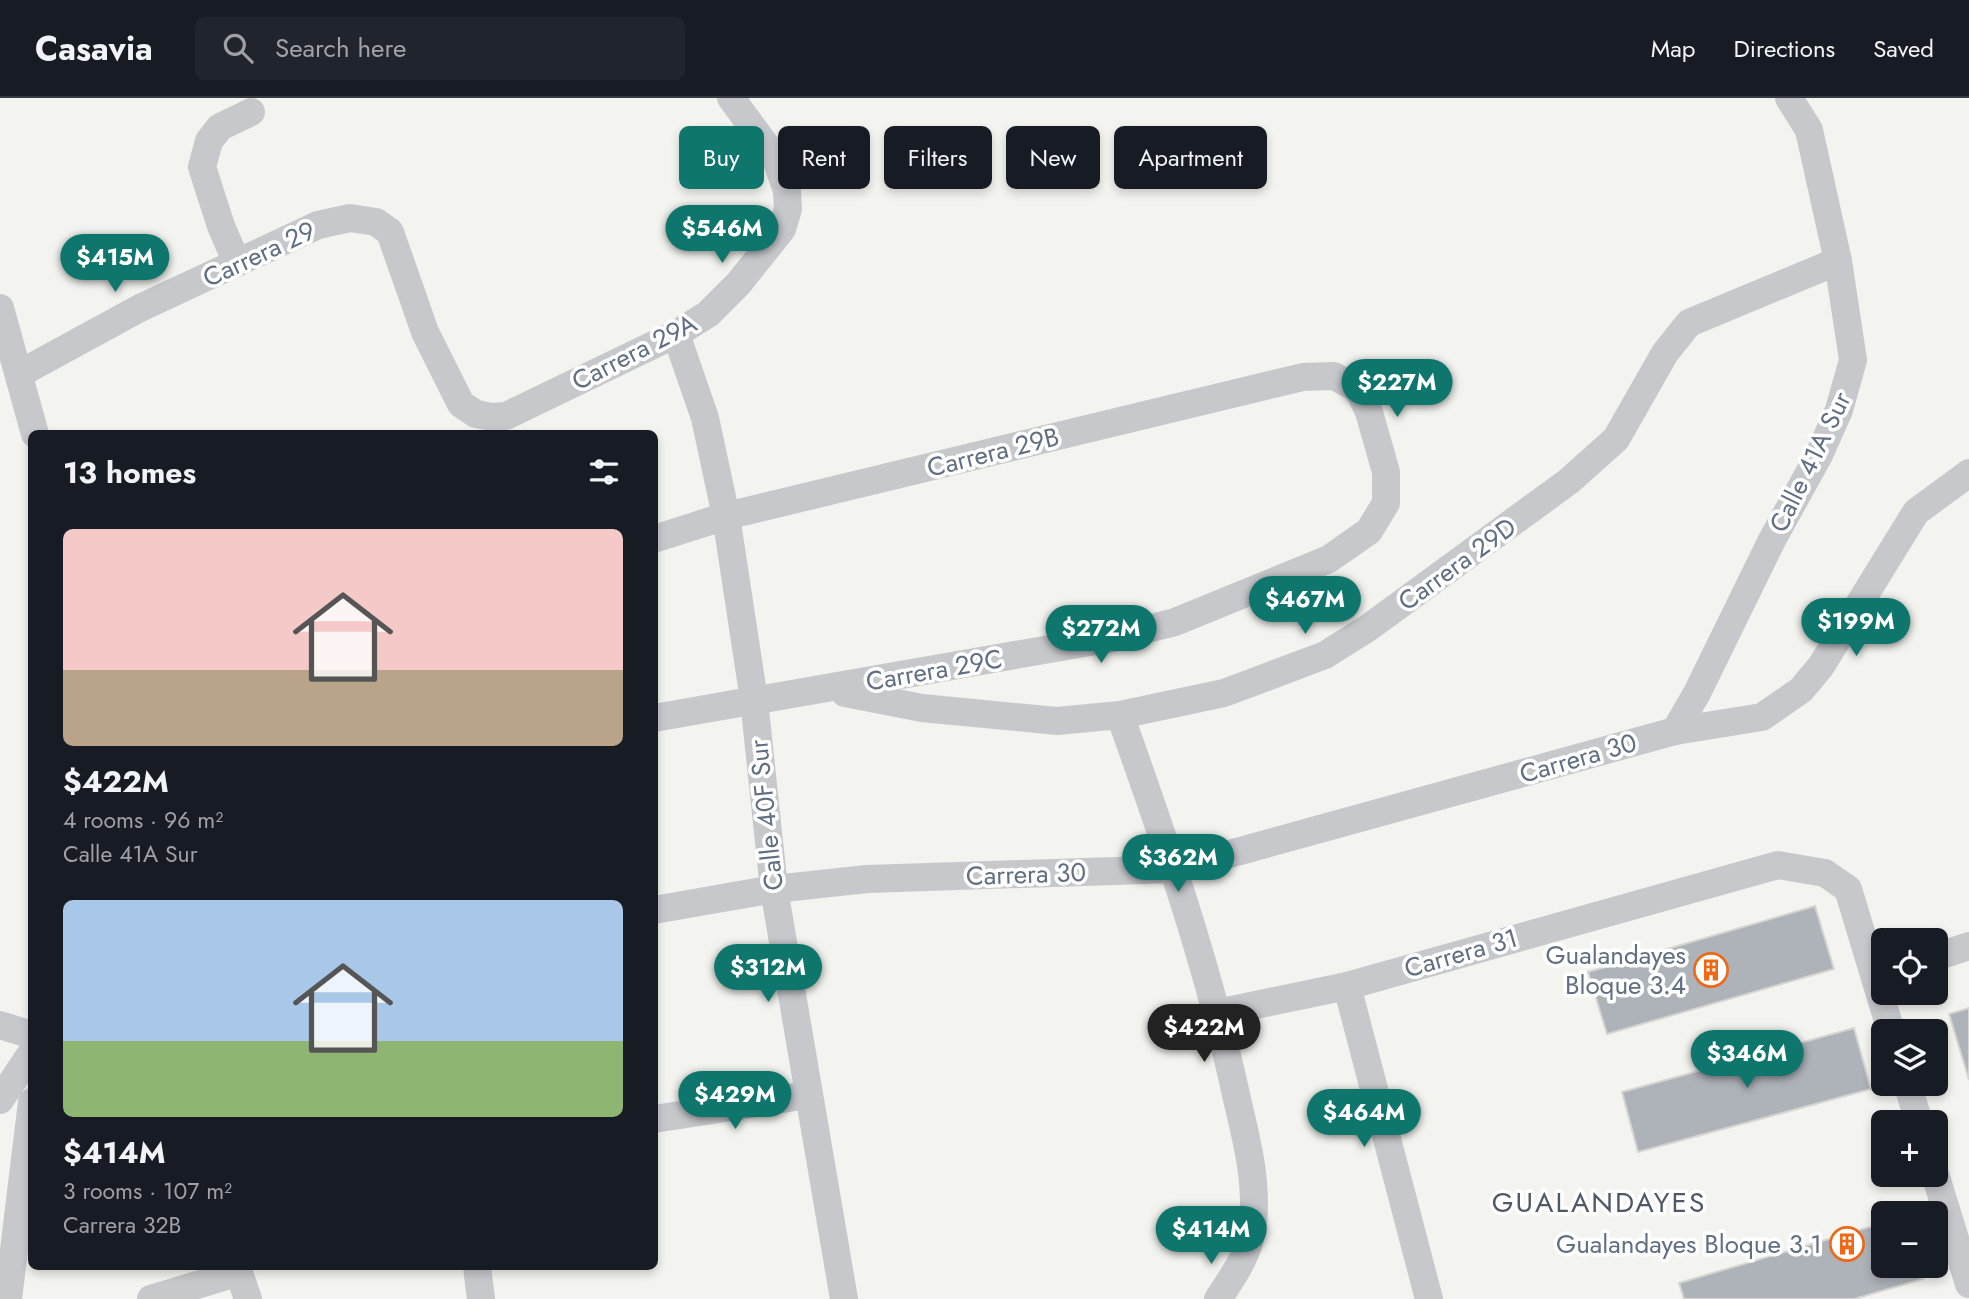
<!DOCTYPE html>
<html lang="en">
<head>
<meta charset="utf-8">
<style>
  :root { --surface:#171b24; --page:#20242c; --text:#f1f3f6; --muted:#9ea1a6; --line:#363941; --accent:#0f766e }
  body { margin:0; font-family:Jost,sans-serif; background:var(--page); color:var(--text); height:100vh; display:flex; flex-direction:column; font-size:26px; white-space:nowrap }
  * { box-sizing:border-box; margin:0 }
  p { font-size:23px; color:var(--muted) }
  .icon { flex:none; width:38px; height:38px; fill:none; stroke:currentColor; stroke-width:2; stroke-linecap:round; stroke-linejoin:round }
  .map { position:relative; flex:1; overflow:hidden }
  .side { position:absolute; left:28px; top:332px; width:630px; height:840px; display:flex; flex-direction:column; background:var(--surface); border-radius:10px; box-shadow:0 4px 10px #0003 }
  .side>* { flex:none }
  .hud { position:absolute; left:679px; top:28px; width:665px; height:63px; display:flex; gap:14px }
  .controls { position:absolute; left:1871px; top:830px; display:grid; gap:14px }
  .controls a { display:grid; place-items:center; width:77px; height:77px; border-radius:10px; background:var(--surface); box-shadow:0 4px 10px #0003; font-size:35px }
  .price { position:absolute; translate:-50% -60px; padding:0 16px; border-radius:24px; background:var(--accent); color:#fff; font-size:23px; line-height:46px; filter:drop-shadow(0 2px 4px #0008) }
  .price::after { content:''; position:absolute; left:50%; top:42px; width:21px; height:16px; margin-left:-10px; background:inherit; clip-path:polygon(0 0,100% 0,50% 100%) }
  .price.on { background:#222; color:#fff }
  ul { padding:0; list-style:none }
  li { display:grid; align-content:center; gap:14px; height:371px; padding:0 35px }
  li span { display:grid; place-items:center; height:217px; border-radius:10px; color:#555 }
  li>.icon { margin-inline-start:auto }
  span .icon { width:126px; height:126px; fill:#fffc; stroke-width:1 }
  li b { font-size:30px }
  h2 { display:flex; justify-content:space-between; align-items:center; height:84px; padding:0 35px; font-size:30px }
  .tag { padding:0 24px; border-radius:10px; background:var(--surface); box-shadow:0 4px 10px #0003; font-size:24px; line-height:63px }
  .tag.on { background:var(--accent); color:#fff }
  header { display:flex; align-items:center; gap:42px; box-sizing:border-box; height:98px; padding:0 35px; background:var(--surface); border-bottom:2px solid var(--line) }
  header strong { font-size:33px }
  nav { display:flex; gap:38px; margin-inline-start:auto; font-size:24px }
  .search { width:490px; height:63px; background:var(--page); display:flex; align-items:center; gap:18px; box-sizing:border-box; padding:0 24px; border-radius:10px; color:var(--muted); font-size:26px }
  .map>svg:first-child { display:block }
  .building { fill:#aeb3ba; stroke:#d5d5d2; stroke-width:2 }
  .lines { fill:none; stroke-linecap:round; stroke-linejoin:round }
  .minor { stroke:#c6c8cc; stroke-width:28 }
  .labels { text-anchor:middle; stroke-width:7; stroke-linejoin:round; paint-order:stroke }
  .street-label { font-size:26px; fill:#616f82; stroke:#fff }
  .poi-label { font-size:26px; fill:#616f82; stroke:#fff; text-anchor:end }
  .neighbourhood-label { font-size:28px; letter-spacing:2px; fill:#4f5967; stroke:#fff }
</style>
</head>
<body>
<header>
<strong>Casavia</strong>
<div class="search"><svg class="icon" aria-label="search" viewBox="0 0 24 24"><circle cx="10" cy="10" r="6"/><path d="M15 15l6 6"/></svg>Search here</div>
<nav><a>Map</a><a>Directions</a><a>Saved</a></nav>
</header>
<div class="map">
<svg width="1969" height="1201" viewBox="0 0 1969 1201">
  <rect width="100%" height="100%" fill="#f3f4ef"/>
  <g class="building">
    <polygon points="1815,808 1834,871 1607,936 1588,874"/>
    <polygon points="1969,910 1969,982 1949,916"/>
    <polygon points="1854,930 1871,991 1638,1054 1622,994"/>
    <polygon points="1883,1125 1883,1167 1919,1167 1923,1181 1854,1201 1684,1201 1679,1185"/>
  </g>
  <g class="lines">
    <g class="minor">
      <polyline points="237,165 221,128 202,69 209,43 220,29 251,14"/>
      <polyline points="0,210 35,336"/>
      <polyline points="676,236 705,320 726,418 754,602 774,791 844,1201"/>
      <polyline points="19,276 140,210 318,127 350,120 376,124 390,134 425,234 461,306 476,316 492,319 506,318 676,236 708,216 739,185 782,131 788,111 787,93 776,61 731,0"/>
      <polyline points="654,441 726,418 1303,279 1334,278 1358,291 1369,314 1386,374 1386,405 1369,433 1329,461 1175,524 1113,540 654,620"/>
      <polyline points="845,595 922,610 1057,623 1120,617 1224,595 1325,557 1368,530 1569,383 1616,341 1665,255 1689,225 1838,163"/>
      <path d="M1120,617C1163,738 1205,858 1233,983C1243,1030 1258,1076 1253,1125C1250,1155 1234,1177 1218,1201"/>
      <polyline points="1675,633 1697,595 1772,442 1819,357 1839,312 1853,262 1838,163 1809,32 1789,0"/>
      <polyline points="654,812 774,791 867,781 1175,771 1675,633 1762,619 1801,592 1821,568 1916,414 1969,375"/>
      <polyline points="1936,859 1969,848"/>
      <polyline points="1347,888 1429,1201"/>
      <polyline points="1217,915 1347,888 1778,767 1825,775 1848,791 1891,933"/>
      <polyline points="0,927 32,937"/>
      <polyline points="1907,985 1919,1024"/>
      <polyline points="0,1002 32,954"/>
      <polyline points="654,1021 808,997"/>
      <polyline points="1935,1076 1969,1186"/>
      <polyline points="237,1169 248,1201"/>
      <polyline points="477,1169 481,1201"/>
      <polyline points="8,1201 32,1004"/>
      <polyline points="151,1201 239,1174"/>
    </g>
  </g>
  <defs>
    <g id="building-ring" transform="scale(1.75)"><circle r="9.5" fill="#fff" stroke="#ee6815" stroke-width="1.5"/><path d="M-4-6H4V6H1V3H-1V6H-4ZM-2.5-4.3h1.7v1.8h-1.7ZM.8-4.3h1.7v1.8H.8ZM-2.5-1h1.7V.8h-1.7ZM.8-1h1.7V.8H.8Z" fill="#ee6815"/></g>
  </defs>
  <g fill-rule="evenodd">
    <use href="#building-ring" x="1711" y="872"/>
    <use href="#building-ring" x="1847" y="1146"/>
  </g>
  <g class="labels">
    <g class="street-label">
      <text transform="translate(259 156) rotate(-25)" y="9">Carrera 29</text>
      <text transform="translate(634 254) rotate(-27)" y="9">Carrera 29A</text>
      <text transform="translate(993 354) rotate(-14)" y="9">Carrera 29B</text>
      <text transform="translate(1810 364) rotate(-64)" y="9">Calle 41A Sur</text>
      <text transform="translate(1457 466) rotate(-36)" y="9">Carrera 29D</text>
      <text transform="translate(934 572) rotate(-10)" y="9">Carrera 29C</text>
      <text transform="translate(1578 660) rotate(-16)" y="9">Carrera 30</text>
      <text transform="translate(766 717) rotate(-96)" y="9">Calle 40F Sur</text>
      <text transform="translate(1026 776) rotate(-2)" y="9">Carrera 30</text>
      <text transform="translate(1461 855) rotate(-16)" y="9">Carrera 31</text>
    </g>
    <g class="poi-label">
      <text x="1686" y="866">Gualandayes<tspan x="1686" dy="30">Bloque 3.4</tspan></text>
      <text x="1822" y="1155">Gualandayes Bloque 3.1</text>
    </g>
    <g class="neighbourhood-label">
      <text x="1599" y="1114">GUALANDAYES</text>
    </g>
  </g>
</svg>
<div class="controls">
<a><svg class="icon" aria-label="locate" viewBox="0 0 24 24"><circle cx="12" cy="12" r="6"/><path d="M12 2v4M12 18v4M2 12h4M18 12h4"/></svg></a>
<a><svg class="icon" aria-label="layers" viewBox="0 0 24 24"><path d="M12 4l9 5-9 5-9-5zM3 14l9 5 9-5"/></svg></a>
<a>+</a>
<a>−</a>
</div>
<b class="price" style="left:722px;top:167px">$546M</b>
<b class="price" style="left:115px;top:196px">$415M</b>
<b class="price" style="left:1397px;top:321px">$227M</b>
<b class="price" style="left:1305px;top:538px">$467M</b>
<b class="price" style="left:1856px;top:560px">$199M</b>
<b class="price" style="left:1101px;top:567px">$272M</b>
<b class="price" style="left:1178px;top:796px">$362M</b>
<b class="price" style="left:768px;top:906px">$312M</b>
<b class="price on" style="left:1204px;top:966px">$422M</b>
<b class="price" style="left:1747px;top:992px">$346M</b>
<b class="price" style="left:735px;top:1033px">$429M</b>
<b class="price" style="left:1364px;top:1051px">$464M</b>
<b class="price" style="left:1211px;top:1168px">$414M</b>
<div class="hud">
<a class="tag on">Buy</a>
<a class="tag">Rent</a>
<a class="tag">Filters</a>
<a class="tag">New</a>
<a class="tag">Apartment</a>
</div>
<section class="side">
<h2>13 homes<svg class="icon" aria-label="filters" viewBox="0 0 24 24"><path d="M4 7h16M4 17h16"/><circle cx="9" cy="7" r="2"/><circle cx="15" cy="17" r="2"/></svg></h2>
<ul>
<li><span style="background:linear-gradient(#f6c9c9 65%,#b9a48a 0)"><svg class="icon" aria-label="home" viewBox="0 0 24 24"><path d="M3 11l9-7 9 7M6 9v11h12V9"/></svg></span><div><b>$422M</b><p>4 rooms · 96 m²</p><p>Calle 41A Sur</p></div></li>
<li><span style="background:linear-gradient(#a9c7e8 65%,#8fb573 0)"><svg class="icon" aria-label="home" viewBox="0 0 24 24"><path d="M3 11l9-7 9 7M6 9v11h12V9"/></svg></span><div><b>$414M</b><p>3 rooms · 107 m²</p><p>Carrera 32B</p></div></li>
</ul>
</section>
</div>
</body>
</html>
